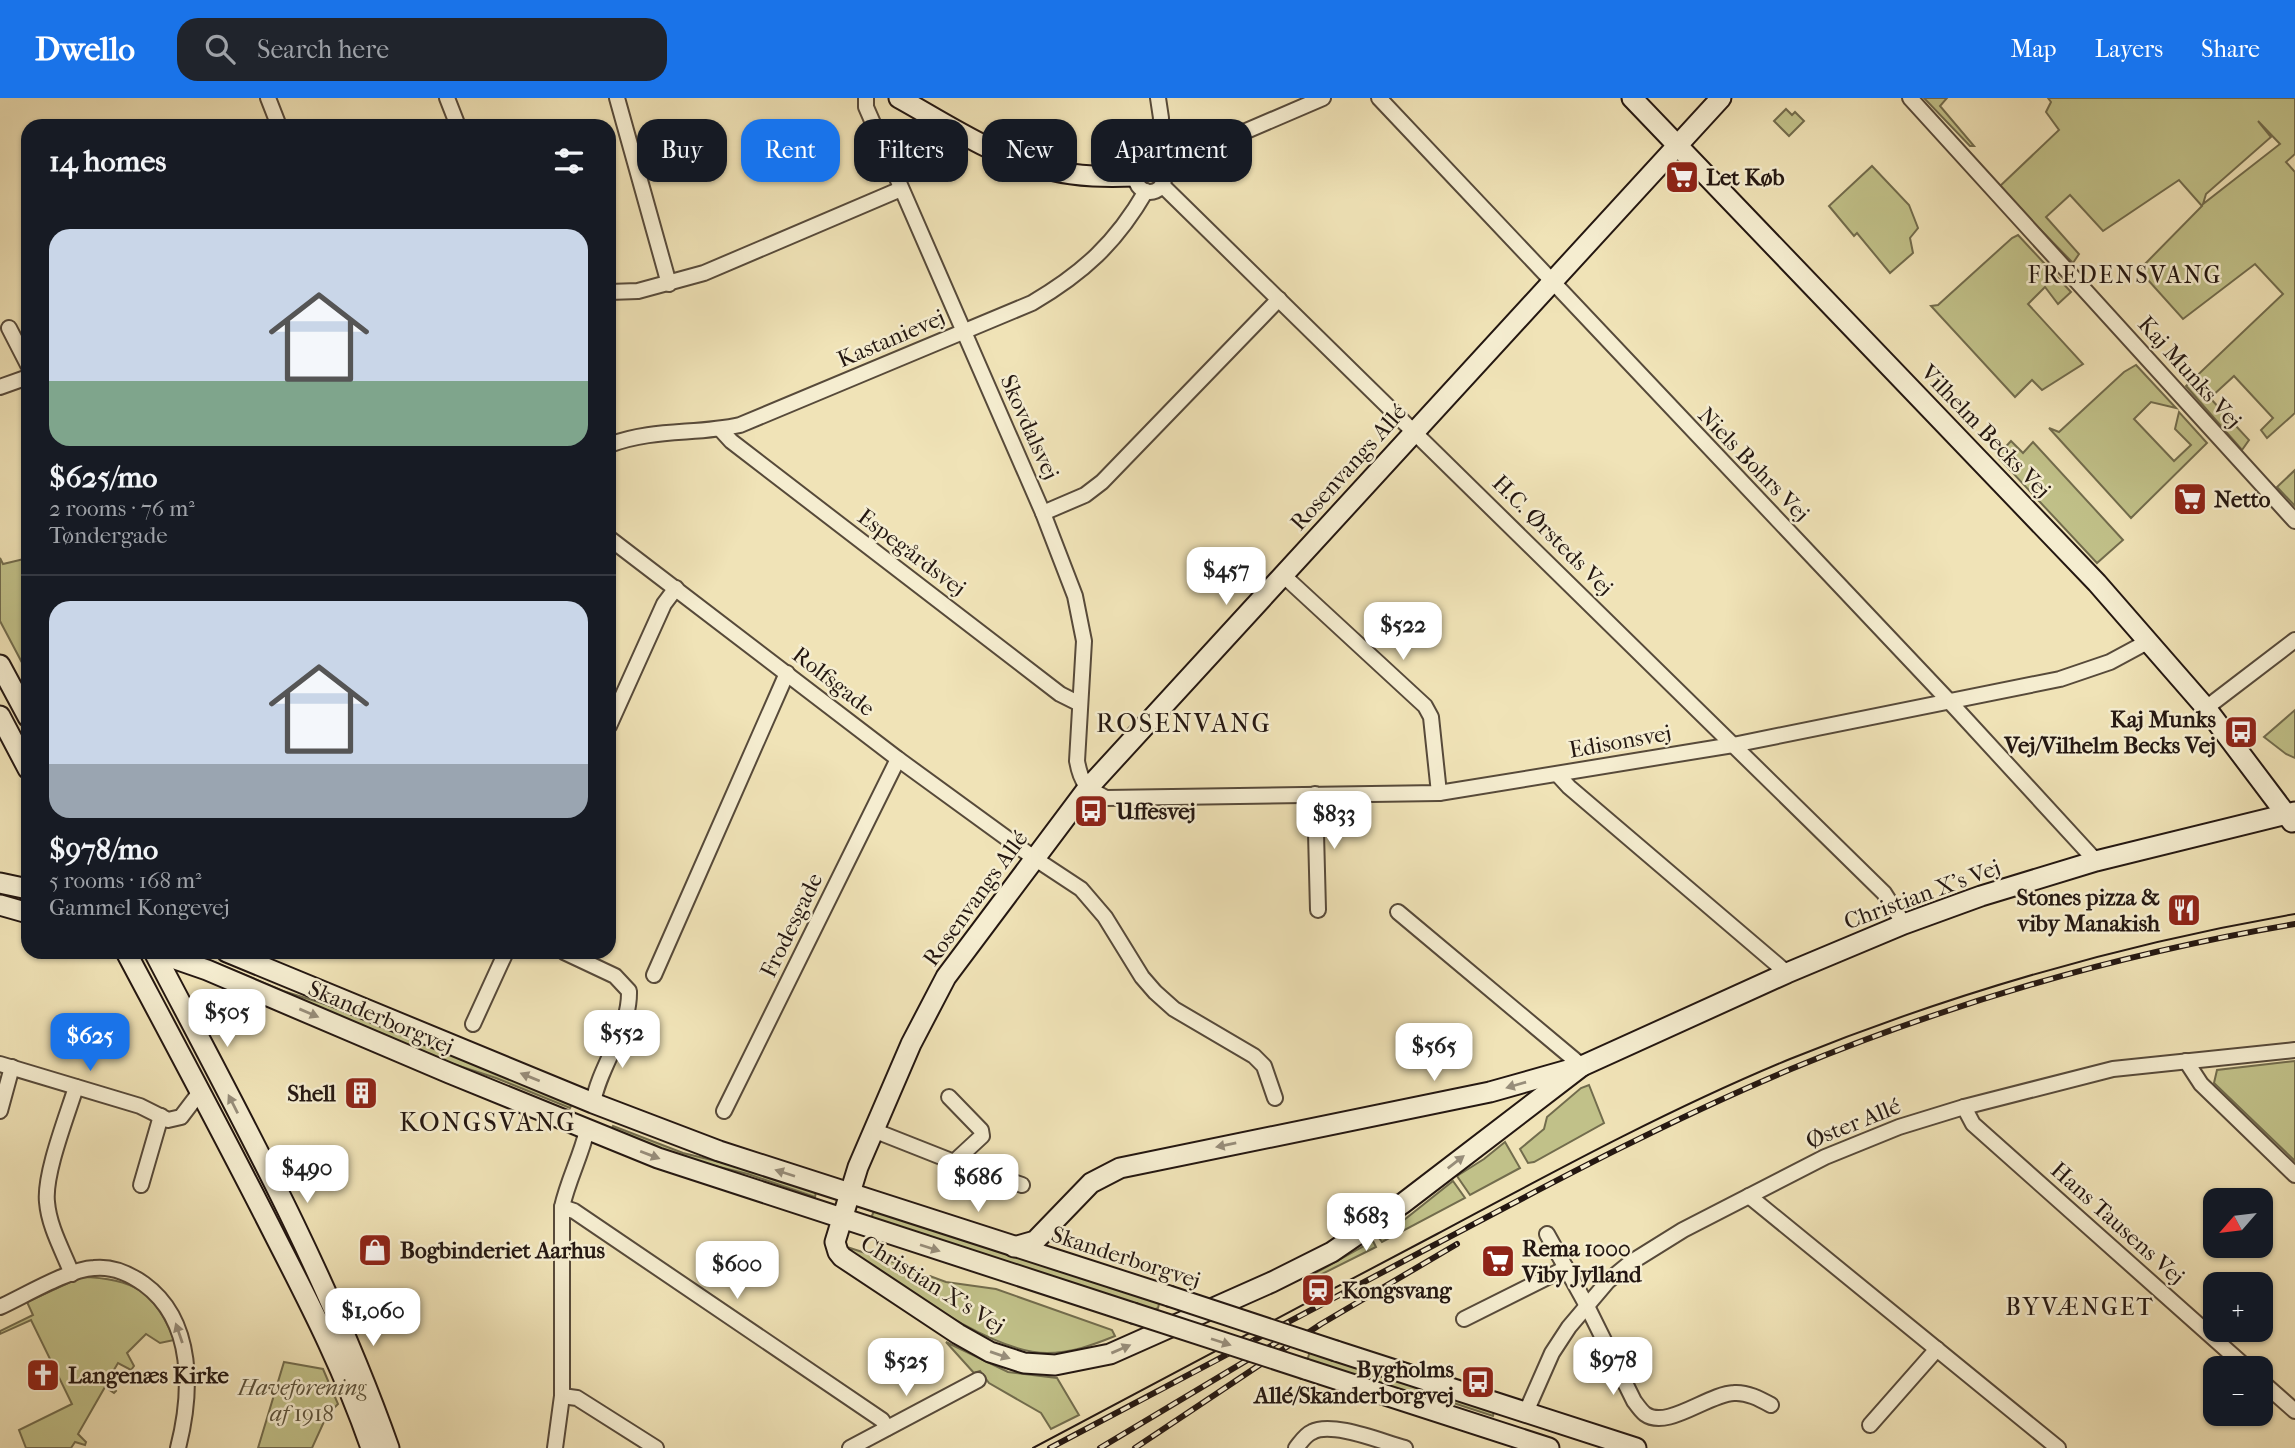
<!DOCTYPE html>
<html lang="en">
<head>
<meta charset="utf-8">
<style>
  :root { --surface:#171b24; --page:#20242c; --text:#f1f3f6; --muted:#9ea1a6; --line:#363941; --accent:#1a73e8 }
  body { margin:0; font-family:"IM FELL French Canon",serif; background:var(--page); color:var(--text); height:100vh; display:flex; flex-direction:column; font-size:26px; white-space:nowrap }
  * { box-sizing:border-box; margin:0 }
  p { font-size:23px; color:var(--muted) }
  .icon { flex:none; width:38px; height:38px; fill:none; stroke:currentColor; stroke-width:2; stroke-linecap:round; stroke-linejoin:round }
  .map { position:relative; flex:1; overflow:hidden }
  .sheet { position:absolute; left:21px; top:21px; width:595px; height:840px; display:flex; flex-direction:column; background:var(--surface); border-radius:21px; box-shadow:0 2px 5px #0004 }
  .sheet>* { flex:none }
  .top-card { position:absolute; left:637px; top:21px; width:665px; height:63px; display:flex; gap:14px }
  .needle { width:46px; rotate:242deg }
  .fabs { position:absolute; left:2203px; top:1090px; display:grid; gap:14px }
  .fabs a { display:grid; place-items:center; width:70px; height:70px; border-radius:14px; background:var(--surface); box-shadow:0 2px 5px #0004; font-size:35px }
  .price { position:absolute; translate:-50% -60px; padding:0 16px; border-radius:14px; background:#fff; color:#222; font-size:23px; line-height:46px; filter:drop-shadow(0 2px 4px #0008) }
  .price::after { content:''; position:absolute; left:50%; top:42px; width:21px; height:16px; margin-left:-10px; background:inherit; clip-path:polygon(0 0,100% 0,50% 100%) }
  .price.active { background:var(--accent); color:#fff }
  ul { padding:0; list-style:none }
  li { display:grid; align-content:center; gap:14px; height:371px; padding:0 28px }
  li+li { border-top:2px solid var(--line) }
  li span { display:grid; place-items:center; height:217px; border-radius:21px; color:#555 }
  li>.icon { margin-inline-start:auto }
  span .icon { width:126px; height:126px; fill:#fffc; stroke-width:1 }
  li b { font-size:30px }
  h2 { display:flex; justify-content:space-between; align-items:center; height:84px; padding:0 28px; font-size:30px }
  .chip { padding:0 24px; border-radius:21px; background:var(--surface); box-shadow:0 2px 5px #0004; font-size:24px; line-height:63px }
  .chip.active { background:var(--accent); color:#fff }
  header { display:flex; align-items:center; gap:42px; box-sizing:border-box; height:98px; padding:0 35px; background:var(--accent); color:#fff }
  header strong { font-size:33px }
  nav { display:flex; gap:38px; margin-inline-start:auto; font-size:24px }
  .search { width:490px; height:63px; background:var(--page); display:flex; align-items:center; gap:18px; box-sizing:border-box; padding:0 24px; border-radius:21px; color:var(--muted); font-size:26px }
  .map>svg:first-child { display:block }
  .green { fill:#c1c189; stroke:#726c4d; stroke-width:2; fill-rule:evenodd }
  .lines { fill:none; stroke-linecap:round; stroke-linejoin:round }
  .street-casing { stroke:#574a3a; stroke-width:18 }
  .secondary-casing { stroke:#241711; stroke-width:23 }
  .street { stroke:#f5edd0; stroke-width:14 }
  .secondary { stroke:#f5edd0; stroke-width:19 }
  .tram { stroke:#241711; stroke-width:2 }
  .rail-casing { stroke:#241711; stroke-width:6 }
  .rail { stroke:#f5edd0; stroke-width:3.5; stroke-dasharray:10; stroke-linecap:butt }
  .secondary-bridge-casing { stroke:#241711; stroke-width:23; stroke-linecap:butt }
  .secondary-bridge { stroke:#f5edd0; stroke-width:19 }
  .oneway { fill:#978d7a }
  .labels { text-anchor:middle; stroke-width:5; stroke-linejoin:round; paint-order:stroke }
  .poi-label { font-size:23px; font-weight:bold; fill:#241711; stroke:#f5edd0; text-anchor:start }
  .street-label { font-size:23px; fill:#241711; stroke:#f5edd0 }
  .park-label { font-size:23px; font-style:italic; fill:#5b523b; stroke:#f5edd0 }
  .neighbourhood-label { font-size:24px; letter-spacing:2px; fill:#241711; stroke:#f5edd0 }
  .quarter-label { font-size:26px; letter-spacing:2px; fill:#241711; stroke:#f5edd0 }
</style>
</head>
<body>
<header>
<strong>Dwello</strong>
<div class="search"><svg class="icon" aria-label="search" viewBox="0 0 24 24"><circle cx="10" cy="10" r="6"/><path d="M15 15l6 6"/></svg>Search here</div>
<nav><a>Map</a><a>Layers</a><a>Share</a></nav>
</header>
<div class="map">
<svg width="2295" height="1350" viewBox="0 0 2295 1350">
  <rect width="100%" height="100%" fill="#f0e3b7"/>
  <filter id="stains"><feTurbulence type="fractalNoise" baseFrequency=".00286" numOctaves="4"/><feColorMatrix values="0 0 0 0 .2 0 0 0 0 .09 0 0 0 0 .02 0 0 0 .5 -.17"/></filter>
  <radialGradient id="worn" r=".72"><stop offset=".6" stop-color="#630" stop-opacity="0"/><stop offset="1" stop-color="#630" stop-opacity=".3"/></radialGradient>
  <g class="green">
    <polygon points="1924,0 1947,0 1940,8 1974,48 1970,48"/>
    <path d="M2048,0H2295V56L2286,64L2295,74V315L2267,340L2261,332L2273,320L2234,278L2210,300L2249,342L2242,352L2186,288L2283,196L2255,166L2183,221L2139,172L2202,108L2179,82L2103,133L2070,97L2046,119L2079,156L2073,165L1999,89L2059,32L2046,14L2051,4ZM2258,23L2280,46L2203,106L2206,96L2271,39Z"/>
    <polygon points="1786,11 1792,17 1795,14 1804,23 1789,38 1774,23"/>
    <polygon points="1872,68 1909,107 1918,130 1910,140 1913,155 1890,175 1857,135 1854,138 1829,108"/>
    <polygon points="2018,137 2071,194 2058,206 2045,189 2028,206 2083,266 2042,292 2032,282 2015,299 1931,208 1938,207 2012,140"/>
    <polygon points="2136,267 2176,310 2151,304 2134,321 2174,363 2191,347 2175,331 2179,314 2207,345 2131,420 2049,330 2059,334 2124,274"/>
    <polygon points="2011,343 2023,355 2033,344 2123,442 2097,465 1997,358"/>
    <polygon points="2295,372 2295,408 2277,389"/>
    <polygon points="0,460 3,466 28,460 28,576 0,523"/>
    <polygon points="2295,612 2295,660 2286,656 2264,639"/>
    <polygon points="179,854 198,857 283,893 351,914 572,1006 570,1010 496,980 444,963"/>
    <polygon points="2295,963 2295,1063 2214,985 2217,972"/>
    <polygon points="1589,987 1604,1025 1534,1064 1528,1065 1520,1051 1544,1031 1547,1019 1581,990"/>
    <polygon points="613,1028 683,1055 749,1071 816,1094 815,1099 748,1076 686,1061 611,1032"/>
    <polygon points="1505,1044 1520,1070 1470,1097 1457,1078 1484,1061"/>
    <polygon points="1453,1083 1465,1100 1382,1144 1379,1140 1394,1130"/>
    <polygon points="874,1113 1156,1203 1159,1206 1158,1210 1152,1213 871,1120"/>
    <polygon points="1373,1143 1376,1149 1312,1181 1310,1178"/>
    <path d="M850,1150L918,1172L919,1176L926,1179L930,1178L946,1184L996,1191L1112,1232L1115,1238C1093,1247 1071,1255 1047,1255C990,1255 900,1186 852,1154Z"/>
    <path d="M81,1179C133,1180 155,1193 174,1242L160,1245L146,1236L127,1255L134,1268L131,1272L118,1265L108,1282L116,1293L114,1295L105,1289L78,1336L86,1344L85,1347L75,1344L71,1350H26L19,1332L72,1306L31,1222L0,1236V1233L33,1217L27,1204Z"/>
    <polygon points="946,1244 1008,1274 1057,1280 1079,1317 1051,1331 1041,1315 989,1285 980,1273 974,1275"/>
    <polygon points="1310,1253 1494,1313 1493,1318 1432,1298 1389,1289 1307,1263"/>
    <polygon points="284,1264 323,1271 338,1306 327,1317 312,1350 258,1350"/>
  </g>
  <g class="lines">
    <g class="street-casing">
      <g id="street">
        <polyline points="268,0 279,28"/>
        <polyline points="447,0 458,28"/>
        <polyline points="617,0 669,186"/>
        <path d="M866,0V9L1043,415L1075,498L1084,543L1077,663C1081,685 1086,690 1106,700L1439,695L1733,647L2060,581L2110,564L2149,543"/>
        <polyline points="1379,0 1949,603 2096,763"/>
        <polyline points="1910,0 2295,423"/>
        <circle cx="1150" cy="80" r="14"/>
        <polyline points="1156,67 1161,20 1158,0"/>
        <polyline points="1163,73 1181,61 1323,0"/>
        <polyline points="1162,87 1884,795 1904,826"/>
        <polyline points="609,194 638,193 704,175 901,91"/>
        <polyline points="9,230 28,267"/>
        <polyline points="0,289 28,279"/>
        <polyline points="721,332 731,343 1060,596 1080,606"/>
        <path d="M609,347C654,330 695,337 740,327L1032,205C1083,175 1116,145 1146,93"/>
        <polyline points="1043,415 1085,397 1102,384 1279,201"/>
        <polyline points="609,440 898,661 1034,760 1081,791 1105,819 1142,879 1155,894 1174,911 1254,958 1264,968 1275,1000"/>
        <polyline points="1283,477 1425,608 1431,619 1439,695"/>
        <polyline points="2206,610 2295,542"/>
        <polyline points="609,628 664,506 676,490"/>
        <polyline points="1558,677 1569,689 1787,875"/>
        <polyline points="1315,696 1318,812"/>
        <polyline points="1398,814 1582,968"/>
        <path d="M564,854L615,878L629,893C630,933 600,966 593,1005"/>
        <polyline points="654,877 787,575"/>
        <polyline points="473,926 506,854"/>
        <polyline points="2186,963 2201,986 2295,1077"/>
        <polyline points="0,966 140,1008 168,1022 181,1019 200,994"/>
        <polyline points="949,999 981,1032 982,1038 954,1064"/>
        <polyline points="1964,1009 1973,1026 2247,1270"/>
        <polyline points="0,1013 12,969"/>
        <polyline points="724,1013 898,661"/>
        <polyline points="873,1032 954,1064 1022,1087"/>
        <polyline points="141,1087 161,1018"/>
        <polyline points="1749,1098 2058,1350"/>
        <polyline points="562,1109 574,1113 882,1322 887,1330"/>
        <path d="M1547,1136L1586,1206L1634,1303C1637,1307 1641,1313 1645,1316C1667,1332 1708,1296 1734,1295C1747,1294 1760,1301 1771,1307"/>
        <path d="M72,1176C63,1153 49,1129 47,1104C44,1076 67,1018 76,989"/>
        <path d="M0,1209C24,1198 69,1171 94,1170C112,1168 130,1176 144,1186C195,1223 192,1295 178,1350"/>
        <polyline points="1464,1221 1566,1170"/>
        <polyline points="2261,1283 2295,1313"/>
        <polyline points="562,1298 577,1300 656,1350"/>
        <polyline points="1526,1314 1552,1255 1569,1229 1608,1183 1630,1165 1683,1132 1825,1059 1899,1029 1964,1009 2113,971 2295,952"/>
        <polyline points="1870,1327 1937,1251"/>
        <path d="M555,1350L562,1298V1109C568,1082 581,1058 587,1032"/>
        <polyline points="850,1350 978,1282"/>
        <path d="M1296,1350C1301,1344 1305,1337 1312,1334C1332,1323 1382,1344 1405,1350"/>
      </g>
    </g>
    <g class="secondary-casing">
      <g id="secondary">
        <path d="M899,0C946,26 996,60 1050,72C1079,79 1107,79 1136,78"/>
        <polyline points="1632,0 2097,485 2206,610 2292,724"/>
        <polyline points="0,567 28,619"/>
        <polyline points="0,618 28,671"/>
        <polyline points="0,785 28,791"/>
        <polyline points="0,807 28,815"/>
        <path d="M126,854C177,950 228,1045 277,1142C312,1210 346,1277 371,1350"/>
        <path d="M154,854C239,1016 328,1177 389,1350"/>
        <polyline points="155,854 207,872 449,975 658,1060 1133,1215"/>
        <polyline points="227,854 593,1005 719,1053 1169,1198"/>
        <polyline points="1582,968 1402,1106 1332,1154 1272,1184 1110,1256 1055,1267 1024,1265 990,1254 958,1236 842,1159 838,1154 835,1144 858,1069 911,946 946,879 1087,691 1721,0"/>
        <polyline points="1014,1149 1035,1143 1091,1085 1120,1070 1490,994 1582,968 1787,875 1904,826 1981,798 2096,763 2295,714"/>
        <polyline points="1336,1253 1636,1350"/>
        <polyline points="1305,1271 1549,1350"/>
      </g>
    </g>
    <use href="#street" class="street"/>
    <use href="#secondary" class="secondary"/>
    <path class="tram" d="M1033,1350C1167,1279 1302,1207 1437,1136C1553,1074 1669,1011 1790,961C1953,895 2122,846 2295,816"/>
    <g class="rail-casing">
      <g id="rail">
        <path d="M1050,1350C1179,1282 1308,1214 1436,1146C1553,1084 1669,1022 1791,971C1953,904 2123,855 2295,826"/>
        <polyline points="1100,1350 1279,1243"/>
        <polyline points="1135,1350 1321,1226 1457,1146"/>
      </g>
    </g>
    <use href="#rail" class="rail"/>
    <g class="secondary-bridge-casing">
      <g id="secondary-bridge">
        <polyline points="1169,1198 1336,1253"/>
        <polyline points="1133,1215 1305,1271"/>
      </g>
    </g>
    <use href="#secondary-bridge" class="secondary-bridge"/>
  </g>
  <defs><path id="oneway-solid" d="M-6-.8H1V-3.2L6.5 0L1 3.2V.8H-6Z" transform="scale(1.75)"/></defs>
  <g class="oneway">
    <use href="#oneway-solid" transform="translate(309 915) rotate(23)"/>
    <use href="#oneway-solid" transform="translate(530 979) rotate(-158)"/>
    <use href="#oneway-solid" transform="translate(1516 987) rotate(164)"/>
    <use href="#oneway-solid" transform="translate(233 1006) rotate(-117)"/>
    <use href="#oneway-solid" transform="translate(1226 1047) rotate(168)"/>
    <use href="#oneway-solid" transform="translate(650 1057) rotate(21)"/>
    <use href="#oneway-solid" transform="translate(1456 1064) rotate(-38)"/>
    <use href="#oneway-solid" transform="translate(785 1075) rotate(-162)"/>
    <use href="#oneway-solid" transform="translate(930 1150) rotate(18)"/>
    <use href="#oneway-solid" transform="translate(179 1235) rotate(-109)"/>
    <use href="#oneway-solid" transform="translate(1221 1244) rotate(18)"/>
    <use href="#oneway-solid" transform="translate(1121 1251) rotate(-23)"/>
    <use href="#oneway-solid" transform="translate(1000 1257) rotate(19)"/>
  </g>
  <defs>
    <g id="supermarket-square" transform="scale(1.75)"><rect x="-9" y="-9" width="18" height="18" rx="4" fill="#8f2418" stroke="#f5edd0"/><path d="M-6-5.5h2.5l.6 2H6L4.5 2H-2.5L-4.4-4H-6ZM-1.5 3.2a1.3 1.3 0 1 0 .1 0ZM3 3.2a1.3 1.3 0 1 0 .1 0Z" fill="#fff"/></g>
    <g id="bus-square" transform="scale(1.75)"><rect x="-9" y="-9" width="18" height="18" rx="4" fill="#8f2418" stroke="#f5edd0"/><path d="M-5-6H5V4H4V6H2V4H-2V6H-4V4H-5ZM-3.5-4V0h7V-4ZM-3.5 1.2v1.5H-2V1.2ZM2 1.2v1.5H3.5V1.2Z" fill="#fff"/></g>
    <g id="restaurant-square" transform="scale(1.75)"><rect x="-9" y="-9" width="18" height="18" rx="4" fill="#8f2418" stroke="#f5edd0"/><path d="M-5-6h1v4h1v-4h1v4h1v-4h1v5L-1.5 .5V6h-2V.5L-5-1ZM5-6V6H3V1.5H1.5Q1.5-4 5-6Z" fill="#fff"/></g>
    <g id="building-square" transform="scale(1.75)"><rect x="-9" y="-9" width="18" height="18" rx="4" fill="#8f2418" stroke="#f5edd0"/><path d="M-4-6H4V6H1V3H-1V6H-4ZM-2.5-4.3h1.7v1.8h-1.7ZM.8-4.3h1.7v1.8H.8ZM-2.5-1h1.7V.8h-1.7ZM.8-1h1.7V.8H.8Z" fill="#fff"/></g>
    <g id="shop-square" transform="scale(1.75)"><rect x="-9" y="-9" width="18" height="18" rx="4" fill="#8f2418" stroke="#f5edd0"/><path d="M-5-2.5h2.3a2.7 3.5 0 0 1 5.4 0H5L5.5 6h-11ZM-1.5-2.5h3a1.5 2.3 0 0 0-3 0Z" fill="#fff"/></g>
    <g id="station-square" transform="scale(1.75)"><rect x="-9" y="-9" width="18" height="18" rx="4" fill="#8f2418" stroke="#f5edd0"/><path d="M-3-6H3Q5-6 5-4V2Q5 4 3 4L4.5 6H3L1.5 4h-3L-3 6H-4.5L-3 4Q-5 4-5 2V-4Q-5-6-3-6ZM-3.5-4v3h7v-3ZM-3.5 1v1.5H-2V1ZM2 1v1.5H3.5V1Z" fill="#fff"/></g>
    <g id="church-square" transform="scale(1.75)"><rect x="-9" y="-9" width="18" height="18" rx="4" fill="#8f2418" stroke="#f5edd0"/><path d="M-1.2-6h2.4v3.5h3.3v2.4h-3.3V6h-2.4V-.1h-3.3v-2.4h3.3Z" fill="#fff"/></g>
  </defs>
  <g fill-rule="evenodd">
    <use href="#supermarket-square" x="1682" y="79"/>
    <use href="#supermarket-square" x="2190" y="401"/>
    <use href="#bus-square" x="2241" y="634"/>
    <use href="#bus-square" x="1091" y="713"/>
    <use href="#restaurant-square" x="2184" y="812"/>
    <use href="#building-square" x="361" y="995"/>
    <use href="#shop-square" x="375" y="1152"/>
    <use href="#supermarket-square" x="1498" y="1163"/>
    <use href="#station-square" x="1318" y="1192"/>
    <use href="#church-square" x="43" y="1277"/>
    <use href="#bus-square" x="1478" y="1284"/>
  </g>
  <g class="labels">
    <g class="poi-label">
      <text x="1706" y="87">Let Køb</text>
      <text x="2214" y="409">Netto</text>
      <text x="2216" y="629" text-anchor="end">Kaj Munks<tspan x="2216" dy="26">Vej/Vilhelm Becks Vej</tspan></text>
      <text x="1116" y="721">Uffesvej</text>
      <text x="2160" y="807" text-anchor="end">Stones pizza &amp;<tspan x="2160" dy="26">viby Manakish</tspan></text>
      <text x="336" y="1003" text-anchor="end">Shell</text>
      <text x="1522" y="1158">Rema 1000<tspan x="1522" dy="26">Viby Jylland</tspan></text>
      <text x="400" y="1160">Bogbinderiet Aarhus</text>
      <text x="1342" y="1200">Kongsvang</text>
      <text x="1454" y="1279" text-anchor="end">Bygholms<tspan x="1454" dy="26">Allé/Skanderborgvej</tspan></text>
      <text x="68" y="1285">Langenæs Kirke</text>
    </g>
    <g class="street-label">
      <text transform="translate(891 240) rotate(-23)" y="8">Kastanievej</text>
      <text transform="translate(2190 274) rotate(48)" y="8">Kaj Munks Vej</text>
      <text transform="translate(1030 329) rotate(66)" y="8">Skovdalsvej</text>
      <text transform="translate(1986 333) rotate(46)" y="8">Vilhelm Becks Vej</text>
      <text transform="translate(1754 366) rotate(46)" y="8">Niels Bohrs Vej</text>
      <text transform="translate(1348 369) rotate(-48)" y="8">Rosenvangs Allé</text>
      <text transform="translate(1553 437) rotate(45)" y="8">H.C. Ørsteds Vej</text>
      <text transform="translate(912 454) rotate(37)" y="8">Espegårdsvej</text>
      <text transform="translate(834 583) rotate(38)" y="8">Rolfsgade</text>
      <text transform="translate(1620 643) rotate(-10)" y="8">Edisonsvej</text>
      <text transform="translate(1922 796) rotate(-20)" y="8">Christian X's Vej</text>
      <text transform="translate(975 800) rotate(-54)" y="8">Rosenvangs Allé</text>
      <text transform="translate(791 827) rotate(-64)" y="8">Frodesgade</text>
      <text transform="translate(381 919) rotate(23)" y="8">Skanderborgvej</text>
      <text transform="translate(1853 1025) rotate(-22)" y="8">Øster Allé</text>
      <text transform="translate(2118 1125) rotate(42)" y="8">Hans Tausens Vej</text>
      <text transform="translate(1126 1159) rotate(18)" y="8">Skanderborgvej</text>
      <text transform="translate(933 1186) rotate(32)" y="8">Christian X's Vej</text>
    </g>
    <g class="park-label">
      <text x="302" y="1297">Haveforening<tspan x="302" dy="26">af 1918</tspan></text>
    </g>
    <g class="neighbourhood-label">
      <text x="2125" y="185">FREDENSVANG</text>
      <text x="2080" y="1217">BYVÆNGET</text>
    </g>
    <g class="quarter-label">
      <text x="1184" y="634">ROSENVANG</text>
      <text x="488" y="1033">KONGSVANG</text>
    </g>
  </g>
  <rect width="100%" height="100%" filter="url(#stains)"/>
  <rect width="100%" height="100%" fill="url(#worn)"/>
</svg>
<div class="fabs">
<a><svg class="needle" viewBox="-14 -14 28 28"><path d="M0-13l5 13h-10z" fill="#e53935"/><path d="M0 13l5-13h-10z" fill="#9ea1a6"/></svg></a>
<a>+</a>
<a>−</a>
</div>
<b class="price" style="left:1226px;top:509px">$457</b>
<b class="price" style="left:1403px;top:564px">$522</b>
<b class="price" style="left:1334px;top:753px">$833</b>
<b class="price" style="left:227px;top:951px">$505</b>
<b class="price" style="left:622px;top:972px">$552</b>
<b class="price active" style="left:90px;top:975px">$625</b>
<b class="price" style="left:1434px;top:985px">$565</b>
<b class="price" style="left:307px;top:1107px">$490</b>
<b class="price" style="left:978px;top:1116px">$686</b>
<b class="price" style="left:1366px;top:1155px">$683</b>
<b class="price" style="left:737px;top:1203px">$600</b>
<b class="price" style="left:373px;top:1250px">$1,060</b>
<b class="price" style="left:1613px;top:1299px">$978</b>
<b class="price" style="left:906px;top:1300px">$525</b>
<div class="top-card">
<a class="chip">Buy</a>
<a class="chip active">Rent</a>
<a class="chip">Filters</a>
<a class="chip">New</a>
<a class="chip">Apartment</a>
</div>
<section class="sheet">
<h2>14 homes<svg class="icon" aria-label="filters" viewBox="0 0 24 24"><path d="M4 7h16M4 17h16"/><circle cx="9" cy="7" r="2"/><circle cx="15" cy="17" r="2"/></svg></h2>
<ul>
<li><span style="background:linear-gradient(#c9d6e8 70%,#7fa58c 0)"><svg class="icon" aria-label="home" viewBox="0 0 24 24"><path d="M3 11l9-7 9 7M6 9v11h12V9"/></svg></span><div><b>$625/mo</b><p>2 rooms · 76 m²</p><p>Tøndergade</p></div></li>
<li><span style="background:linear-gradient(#c9d6e8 75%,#9aa5b1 0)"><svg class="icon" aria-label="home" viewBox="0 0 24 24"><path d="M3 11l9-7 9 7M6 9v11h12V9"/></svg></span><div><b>$978/mo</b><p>5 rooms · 168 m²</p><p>Gammel Kongevej</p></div></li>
</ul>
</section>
</div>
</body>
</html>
